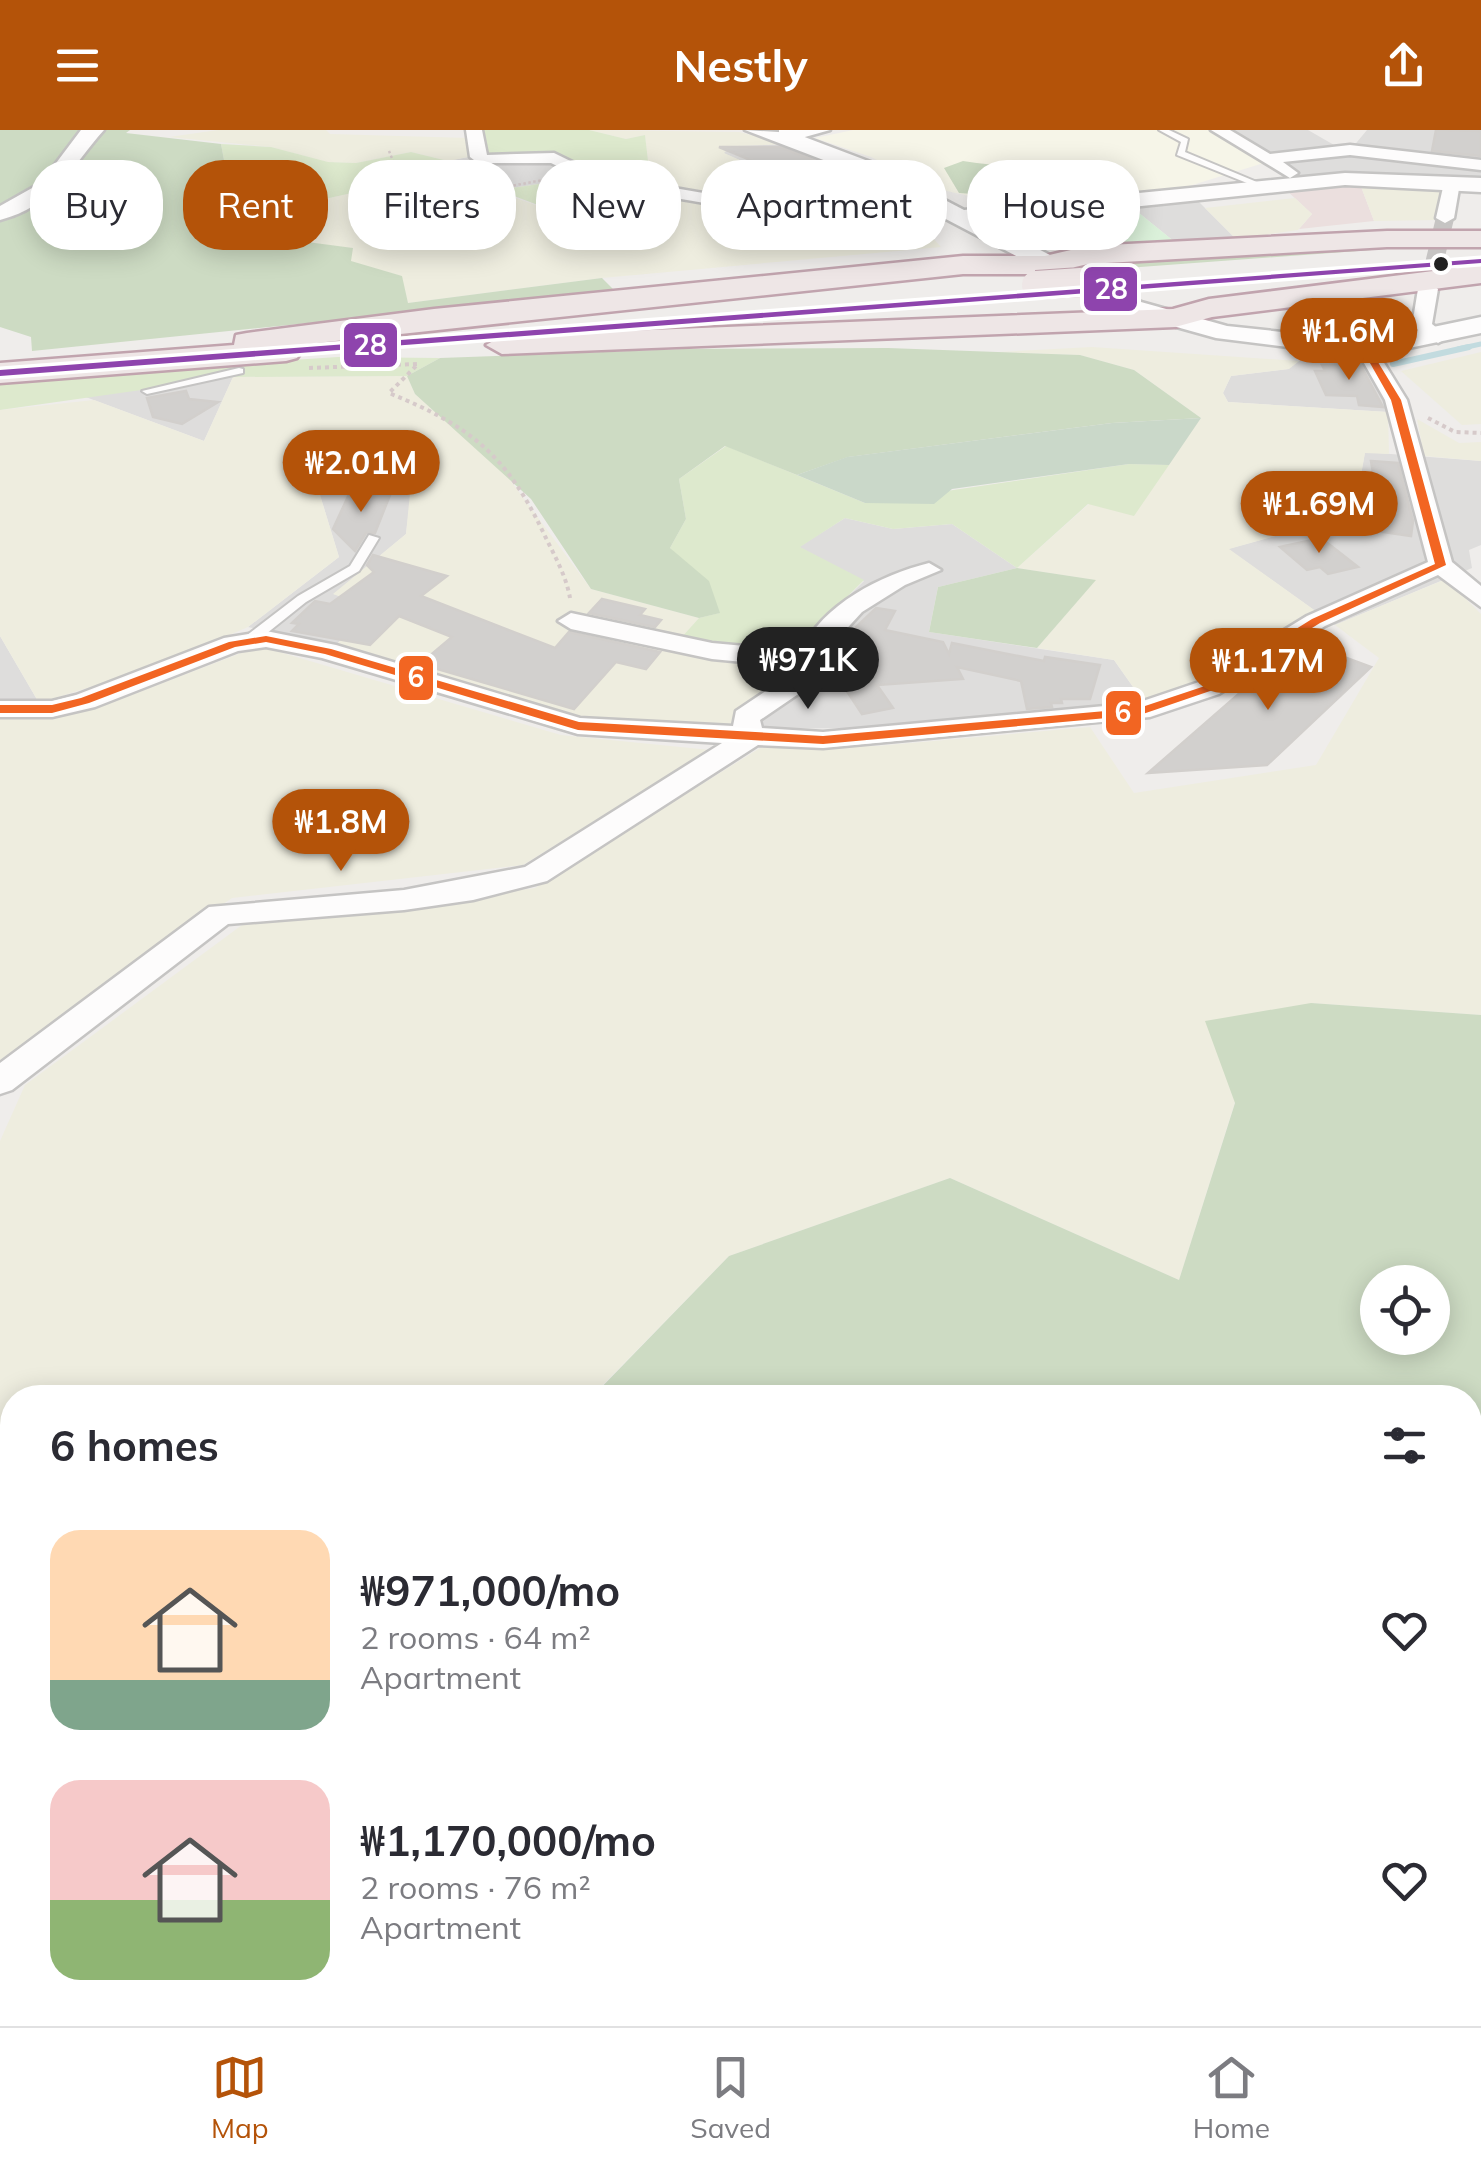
<!DOCTYPE html>
<html lang="en">
<head>
<meta charset="utf-8">
<style>
  :root { --surface:#fff; --page:#f7f7f7; --text:#2b2b33; --muted:#7c7c81; --line:#e1e1e2; --accent:#b45309 }
  body { margin:0; font-family:Mulish,sans-serif; background:var(--page); color:var(--text); height:100vh; display:flex; flex-direction:column; font-size:38px; white-space:nowrap }
  * { box-sizing:border-box; margin:0 }
  p { font-size:32px; color:var(--muted) }
  .icon { flex:none; width:55px; height:55px; fill:none; stroke:currentColor; stroke-width:2; stroke-linecap:round; stroke-linejoin:round }
  .map { position:relative; flex:1; overflow:hidden }
  .details { position:absolute; left:0px; top:1255px; width:1482px; height:642px; display:flex; flex-direction:column; background:var(--surface); border-radius:40px 40px 0 0; box-shadow:0 5px 25px #0003 }
  .details>* { flex:none }
  .banner { position:absolute; left:30px; top:30px; width:1422px; height:90px; display:flex; gap:20px }
  .buttons { position:absolute; left:1360px; top:1135px; display:grid; gap:20px }
  .buttons a { display:grid; place-items:center; width:90px; height:90px; border-radius:50%; background:var(--surface); box-shadow:0 5px 25px #0003; font-size:50px }
  .price { position:absolute; translate:-50% -85px; padding:0 22px; border-radius:35px; background:var(--accent); color:#fff; font-size:32px; line-height:65px; filter:drop-shadow(0 2px 5px #0008) }
  .price::after { content:''; position:absolute; left:50%; top:60px; width:30px; height:22px; margin-left:-15px; background:inherit; clip-path:polygon(0 0,100% 0,50% 100%) }
  .price.on { background:#222; color:#fff }
  ul { padding:0; list-style:none }
  li { display:flex; align-items:center; gap:30px; height:250px; padding:0 50px }
  li span { display:grid; place-items:center; flex:none; width:280px; height:200px; border-radius:30px; color:#555 }
  li>.icon { margin-inline-start:auto }
  span .icon { width:120px; height:120px; fill:#fffc; stroke-width:1 }
  li b { font-size:42px }
  h2 { display:flex; justify-content:space-between; align-items:center; height:120px; padding:0 50px; font-size:42px }
  .chip { padding:0 35px; border-radius:40px; background:var(--surface); box-shadow:0 5px 25px #0003; font-size:35px; line-height:90px }
  .chip.on { background:var(--accent); color:#fff }
  header { display:flex; justify-content:space-between; align-items:center; height:130px; padding:0 50px; background:var(--accent); color:#fff; font-size:45px; font-weight:700 }
  .tabs { display:flex; justify-content:space-around; align-items:center; height:140px; border-top:2px solid var(--line); background:var(--surface); font-size:28px; color:var(--muted) }
  .tabs a { display:grid; justify-items:center; gap:5px }
  .tabs .on { color:var(--accent) }
  .map>svg:first-child { display:block }
  .residential { fill:#dedddc }
  .commercial { fill:#ebdfde }
  .education { fill:#f6f5e8 }
  .farmland { fill:#eeeddf }
  .grass { fill:#dde9cd }
  .forest { fill:#cddbc3; fill-rule:evenodd }
  .cemetery { fill:#cad8c9 }
  .park { fill:#dbf1da }
  .lines { fill:none; stroke-linecap:round; stroke-linejoin:round }
  .stream-far1 { stroke:#c2dbdf; stroke-width:5 }
  .stream { stroke:#c2dbdf; stroke-width:6 }
  .building { fill:#d2d0ce; stroke:#d2cfcc; stroke-width:2.5 }
  .minor-tunnel { stroke:#c6c4c3; stroke-width:18; stroke-dasharray:18 9; stroke-linecap:butt }
  .service-casing { stroke:#c5c4c3; stroke-width:4 }
  .minor-casing { stroke:#c5c4c3; stroke-width:5 }
  .tertiary-casing { stroke:#c5c4c3; stroke-width:5 }
  .trunk-casing { stroke:#c1a4ae; stroke-width:5 }
  .path-far1 { stroke:#d6caca; stroke-width:2.5; stroke-dasharray:2.5 2.5; stroke-linecap:butt }
  .path { stroke:#d6caca; stroke-width:4; stroke-dasharray:4 4; stroke-linecap:butt }
  .service { fill:#fdfcfc; fill-rule:evenodd }
  .minor { fill:#fdfcfc; fill-rule:evenodd }
  .tertiary { fill:#fdfcfc; fill-rule:evenodd }
  .trunk { fill:#eee6e6; fill-rule:evenodd }
  .trunk-bridge-casing { stroke:#c1a4ae; stroke-width:30; stroke-linecap:butt }
  .trunk-bridge { stroke:#eee6e6; stroke-width:28 }
  .bus-1-casing { stroke:#fff; stroke-width:7 }
  .bus-2-casing { stroke:#fff; stroke-width:7 }
  .bus-1 { fill:#8e44ad; fill-rule:evenodd }
  .bus-2 { fill:#f26522; fill-rule:evenodd }
  .bus-dot { fill:#212121; stroke:#fff; stroke-width:4 }
  .line-badge { stroke:#fff; stroke-width:4 }
  .badge-label { font-size:28px; text-anchor:middle; font-weight:bold; fill:#fff }
</style>
</head>
<body>
<header><svg class="icon" aria-label="menu" viewBox="0 0 24 24"><path d="M4 6h16M4 12h16M4 18h16"/></svg>Nestly<svg class="icon" aria-label="share" viewBox="0 0 24 24"><path d="M12 15V3M7 8l5-5 5 5M5 13v7h14v-7"/></svg></header>
<div class="map">
<svg width="1481" height="1896" viewBox="0 0 1481 1896">
  <rect width="100%" height="100%" fill="#efedeb"/>
  <g class="residential">
    <polygon points="1212,0 1308,0 1341,19 1352,18 1367,0 1481,0 1481,51 1396,44 1301,46 1278,30"/>
    <polygon points="791,14 829,29 861,45 783,49 723,23 731,16"/>
    <polygon points="468,27 549,30 639,61 608,68 566,50 498,60 454,46 448,31"/>
    <polygon points="1195,68 1236,109 1176,113 1128,74"/>
    <polygon points="1359,227 1405,266 1388,282 1228,272 1223,263 1231,246 1288,239 1299,231"/>
    <polygon points="233,247 204,311 83,266"/>
    <polygon points="1365,322 1481,331 1481,415 1469,420 1472,438 1335,495 1228,419 1354,384"/>
    <polygon points="387,346 411,363 406,404 334,464 365,475 336,516 248,497 339,427 320,365"/>
    <polygon points="845,388 893,399 952,394 1017,438 938,457 929,502 1114,530 1143,571 864,598 731,599 735,583 791,537 794,520 864,451 799,417"/>
    <polygon points="0,506 39,573 0,571"/>
    <polygon points="1481,1457 1481,1580 1470,1563 1470,1528 1472,1458"/>
    <polygon points="1470,1833 1481,1840 1481,1896 1317,1896 1331,1885 1470,1885"/>
  </g>
  <polygon class="commercial" points="1360,54 1374,91 1299,99 1312,84 1283,57"/>
  <polygon class="education" points="853,0 1212,0 1267,32 1173,61 1053,73 997,72 933,58 871,27 815,8"/>
  <g class="farmland">
    <polygon points="218,0 326,0 330,4 469,8 468,27 448,31 411,22 356,33 327,32 271,17 169,7"/>
    <polygon points="589,0 739,2 791,14 731,16 724,23 783,49 861,45 774,77 651,56 645,5 626,9"/>
    <polygon points="452,41 454,46 586,93 609,95 689,68 781,82 866,53 909,82 941,117 602,148 408,173 401,146 350,131 352,118 292,111 273,90 311,72"/>
    <polygon points="1360,54 1441,56 1437,90 1374,91"/>
    <polygon points="1295,68 1312,84 1298,100 1236,109 1205,78"/>
    <polygon points="1092,217 1299,231 1289,239 1231,246 1223,263 1228,272 1388,282 1389,324 1365,323 1354,384 1229,419 1317,482 1194,555 1143,571 1114,530 1037,518 1095,450 1017,438 1089,374 1201,288 1134,240 1080,225 998,222"/>
    <polygon points="1481,222 1481,294 1462,295 1401,241"/>
    <polygon points="407,246 415,264 507,346 591,459 699,488 671,520 792,537 735,583 731,599 586,589 336,516 365,476 333,464 406,404 410,363 386,346 320,365 339,427 248,497 158,536 39,573 0,506 0,280 94,270 204,311 233,247"/>
    <polygon points="1417,289 1459,313 1481,312 1481,331 1424,326"/>
    <polygon points="1446,449 1481,484 1481,885 1311,873 1235,972 1179,1150 950,1048 729,1126 591,1267 12,1268 12,1781 0,1787 0,1011 25,955 242,795 535,758 760,618 877,616 1090,597 1134,663 1316,635 1379,528 1335,495"/>
    <polygon points="259,516 561,605 710,620 523,735 232,768 0,930 0,587 38,587 103,576"/>
  </g>
  <g class="grass">
    <polygon points="480,0 589,0 626,9 645,5 651,56 601,48 557,26 484,27"/>
    <polygon points="221,14 271,17 328,32 356,33 411,22 448,31 452,41 311,72 295,53 227,46"/>
    <polygon points="566,50 608,68 639,61 689,68 609,95 586,93 498,60"/>
    <polygon points="338,227 440,228 407,246 233,247 0,280 0,249"/>
    <polygon points="726,316 865,373 1129,334 1169,335 1134,386 1088,374 1017,438 952,394 893,399 845,388 800,417 864,450 794,520 681,508 699,488 719,483 670,418 686,389 679,349"/>
    <polygon points="12,1781 12,1885 292,1885 279,1896 0,1896 0,1787"/>
  </g>
  <g class="forest">
    <polygon points="0,0 130,0 126,3 221,14 227,46 295,53 311,72 274,90 292,110 353,118 351,131 402,146 408,173 602,148 616,162 32,221 31,207 0,197"/>
    <path d="M963,31C1014,40 1069,31 1117,58L1070,61L1046,69L959,63L944,38Z"/>
    <polygon points="1481,112 1113,139 1094,137 1099,127"/>
    <polygon points="888,218 1080,225 1134,240 1201,288 1112,293 848,327 797,345 725,316 679,349 686,389 670,418 709,451 720,483 699,488 591,459 531,369 415,264 407,246 440,228 684,219"/>
    <polygon points="1017,438 1096,450 1037,518 929,502 938,457"/>
    <path d="M1311,873L1481,885V1457L1470,1456V1268H591L729,1126L950,1048L1179,1150L1235,973L1205,891ZM1378,1152H1432V1208H1378Z"/>
    <polygon points="1470,1563 1481,1580 1481,1840 1470,1833"/>
    <polygon points="292,1885 1331,1885 1317,1896 279,1896"/>
  </g>
  <polygon class="cemetery" points="1201,288 1169,335 1129,334 952,359 934,374 865,373 797,345 847,327 1112,293"/>
  <path class="park" d="M1128,74L1176,113C1112,117 1054,126 995,92V88Z"/>
  <g class="lines">
    <polyline class="stream-far1" points="1458,219 1481,214"/>
    <polyline class="stream" points="1393,234 1469,217"/>
  </g>
  <g class="building">
    <polygon points="1436,0 1481,1 1481,26 1432,21"/>
    <polygon points="719,17 780,17 816,31 779,42"/>
    <polygon points="1348,229 1358,230 1383,277 1359,275 1357,266 1326,265 1315,241 1325,241 1322,235 1350,234"/>
    <polygon points="186,261 189,269 218,272 182,294 153,287 147,268"/>
    <polygon points="1371,331 1398,333 1413,391 1411,406 1369,400 1374,372 1378,372"/>
    <polygon points="351,360 392,360 375,403 366,403 355,421 333,399"/>
    <polygon points="1321,408 1358,437 1328,444 1320,437 1307,440 1280,417"/>
    <polygon points="373,425 447,446 421,466 555,518 569,502 660,522 646,539 616,532 574,579 420,534 452,507 399,486 370,515 292,501 299,494 292,493 315,471 330,474 374,442 367,435"/>
    <polygon points="602,469 645,479 640,485 661,490 655,497 589,483"/>
    <polygon points="876,478 895,481 885,500 943,512 949,524 952,513 1044,531 1045,527 1100,535 1090,569 1061,569 1062,573 1051,573 1052,577 1027,579 1021,551 957,537 963,549 877,555 893,578 862,584 827,531 832,520"/>
    <polygon points="1306,513 1371,537 1267,635 1148,643 1273,534"/>
  </g>
  <g class="lines">
    <polyline class="minor-tunnel" points="1428,159 1445,88"/>
    <g class="service-casing">
      <g id="service">
        <polygon points="1159,0 1169,0 1188,9 1185,22 1264,55 1257,57 1177,25 1181,12"/>
        <polygon points="239,238 243,239 243,243 147,264 142,261"/>
        <polygon points="369,405 379,408 359,441 306,472 252,515 242,515 242,509 298,466 350,436"/>
      </g>
    </g>
    <g class="minor-casing">
      <g id="minor">
        <polygon points="466,0 482,0 487,25 554,23 599,45 773,75 873,41 887,45 774,85 594,54 551,33 478,33 470,27"/>
        <polygon points="779,0 830,0 787,12 779,7"/>
        <polygon points="1211,0 1230,0 1270,24 1350,15 1481,30 1481,40 1350,25 1283,32 1298,43 1290,48"/>
        <polygon points="1452,48 1460,53 1454,88 1445,93 1436,88 1444,53"/>
        <polygon points="1428,153 1438,159 1432,194 1448,207 1438,213 1412,196 1418,159"/>
        <path d="M1366,213L1373,215L1407,270L1452,432L1481,456V477L1438,445L1325,496L1219,564L1150,587L823,618L758,615L547,751L473,770L404,780L228,794L12,960L0,964V933L209,777L404,760L525,737L722,613L578,604L322,528L266,517L238,521L95,577L52,587H0V571H52L76,565L224,508L266,501L336,515L580,588L733,596L736,581L791,544L795,537L712,529L571,499L558,491L571,483L712,513L801,521C823,474 881,445 929,433L941,440L905,455L862,482L829,518L813,554L760,590L762,598L823,602L1137,573L1199,552L1307,486L1428,432L1385,270L1356,219Z"/>
      </g>
    </g>
    <g class="tertiary-casing">
      <g id="tertiary">
        <path d="M81,0H104C70,38 54,76 0,90V76L41,53Z"/>
        <polygon points="745,0 794,3 876,34 964,80 1345,43 1481,48 1481,62 1345,55 986,92 1141,172 1227,196 1366,211 1481,187 1481,203 1366,227 1216,208 1123,182 860,44"/>
      </g>
    </g>
    <g class="trunk-casing">
      <g id="trunk">
        <polygon points="1387,101 1481,101 1481,117 1387,117 1088,134 1045,144 963,144 298,215 302,221 297,228 286,231 0,253 0,233 234,215 236,205 247,203 434,179 963,126 1045,126 1088,116"/>
        <polygon points="1481,135 1481,153 1212,187 1175,197 502,224 486,215 502,206 1173,179 1209,169"/>
      </g>
    </g>
    <polyline class="path-far1" points="389,21 400,48 465,48 495,59 543,50"/>
    <g class="path">
      <path d="M309,238L418,234L389,263C470,296 506,324 544,404C554,425 566,445 570,468"/>
      <polyline points="1428,288 1455,302 1481,303"/>
    </g>
    <use href="#service" class="service"/>
    <use href="#minor" class="minor"/>
    <use href="#tertiary" class="tertiary"/>
    <use href="#trunk" class="trunk"/>
    <g class="trunk-bridge-casing">
      <polyline id="trunk-bridge" points="1036,155 1110,150"/>
    </g>
    <use href="#trunk-bridge" class="trunk-bridge"/>
    <g class="bus-1-casing">
      <polygon id="bus-1" points="1481,129 1481,133 0,246 0,240"/>
    </g>
    <g class="bus-2-casing">
      <polygon id="bus-2" points="1366,216 1370,219 1401,270 1446,435 1320,493 1213,560 1140,585 823,614 578,600 325,524 266,512 235,517 89,573 52,583 0,583 0,575 52,575 81,568 229,512 266,506 331,519 579,592 823,606 1139,578 1205,556 1312,489 1435,434 1391,270 1362,219"/>
    </g>
    <use href="#bus-1" class="bus-1"/>
    <use href="#bus-2" class="bus-2"/>
  </g>
  <circle class="bus-dot" cx="1441" cy="134" r="9"/>
  <g class="line-badge">
    <rect x="1082" y="135" width="57" height="48" rx="10" fill="#8e44ad"/>
    <rect x="342" y="191" width="57" height="48" rx="10" fill="#8e44ad"/>
    <rect x="397" y="524" width="38" height="48" rx="10" fill="#f26522"/>
    <rect x="1104" y="559" width="39" height="48" rx="10" fill="#f26522"/>
  </g>
  <g class="badge-label">
    <text x="1111" y="169">28</text>
    <text x="370" y="225">28</text>
    <text x="416" y="557">6</text>
    <text x="1123" y="592">6</text>
  </g>
</svg>
<div class="buttons">
<a><svg class="icon" aria-label="locate" viewBox="0 0 24 24"><circle cx="12" cy="12" r="6"/><path d="M12 2v4M12 18v4M2 12h4M18 12h4"/></svg></a>
</div>
<b class="price" style="left:1349px;top:253px">₩1.6M</b>
<b class="price" style="left:361px;top:385px">₩2.01M</b>
<b class="price" style="left:1319px;top:426px">₩1.69M</b>
<b class="price on" style="left:808px;top:582px">₩971K</b>
<b class="price" style="left:1268px;top:583px">₩1.17M</b>
<b class="price" style="left:341px;top:744px">₩1.8M</b>
<div class="banner">
<a class="chip">Buy</a>
<a class="chip on">Rent</a>
<a class="chip">Filters</a>
<a class="chip">New</a>
<a class="chip">Apartment</a>
<a class="chip">House</a>
</div>
<section class="details">
<h2>6 homes<svg class="icon" aria-label="filters" viewBox="0 0 24 24"><path d="M4 7h16M4 17h16"/><circle cx="9" cy="7" r="2"/><circle cx="15" cy="17" r="2"/></svg></h2>
<ul>
<li><span style="background:linear-gradient(#ffd9b3 75%,#7fa58c 0)"><svg class="icon" aria-label="home" viewBox="0 0 24 24"><path d="M3 11l9-7 9 7M6 9v11h12V9"/></svg></span><div><b>₩971,000/mo</b><p>2 rooms · 64 m²</p><p>Apartment</p></div><svg class="icon" aria-label="heart" viewBox="0 0 24 24"><path d="M12 20l-8-8c-3-5 5-10 8-4 3-6 11-1 8 4z"/></svg></li>
<li><span style="background:linear-gradient(#f6c9c9 60%,#8fb573 0)"><svg class="icon" aria-label="home" viewBox="0 0 24 24"><path d="M3 11l9-7 9 7M6 9v11h12V9"/></svg></span><div><b>₩1,170,000/mo</b><p>2 rooms · 76 m²</p><p>Apartment</p></div><svg class="icon" aria-label="heart" viewBox="0 0 24 24"><path d="M12 20l-8-8c-3-5 5-10 8-4 3-6 11-1 8 4z"/></svg></li>
</ul>
</section>
</div>
<nav class="tabs">
<a class="on"><svg class="icon" aria-label="map" viewBox="0 0 24 24"><path d="M3 6l6-2 6 2 6-2v14l-6 2-6-2-6 2zM9 4v14M15 6v14"/></svg>Map</a>
<a><svg class="icon" aria-label="saved" viewBox="0 0 24 24"><path d="M7 4h10v16l-5-4-5 4z"/></svg>Saved</a>
<a><svg class="icon" aria-label="home" viewBox="0 0 24 24"><path d="M3 11l9-7 9 7M6 9v11h12V9"/></svg>Home</a>
</nav>
</body>
</html>
